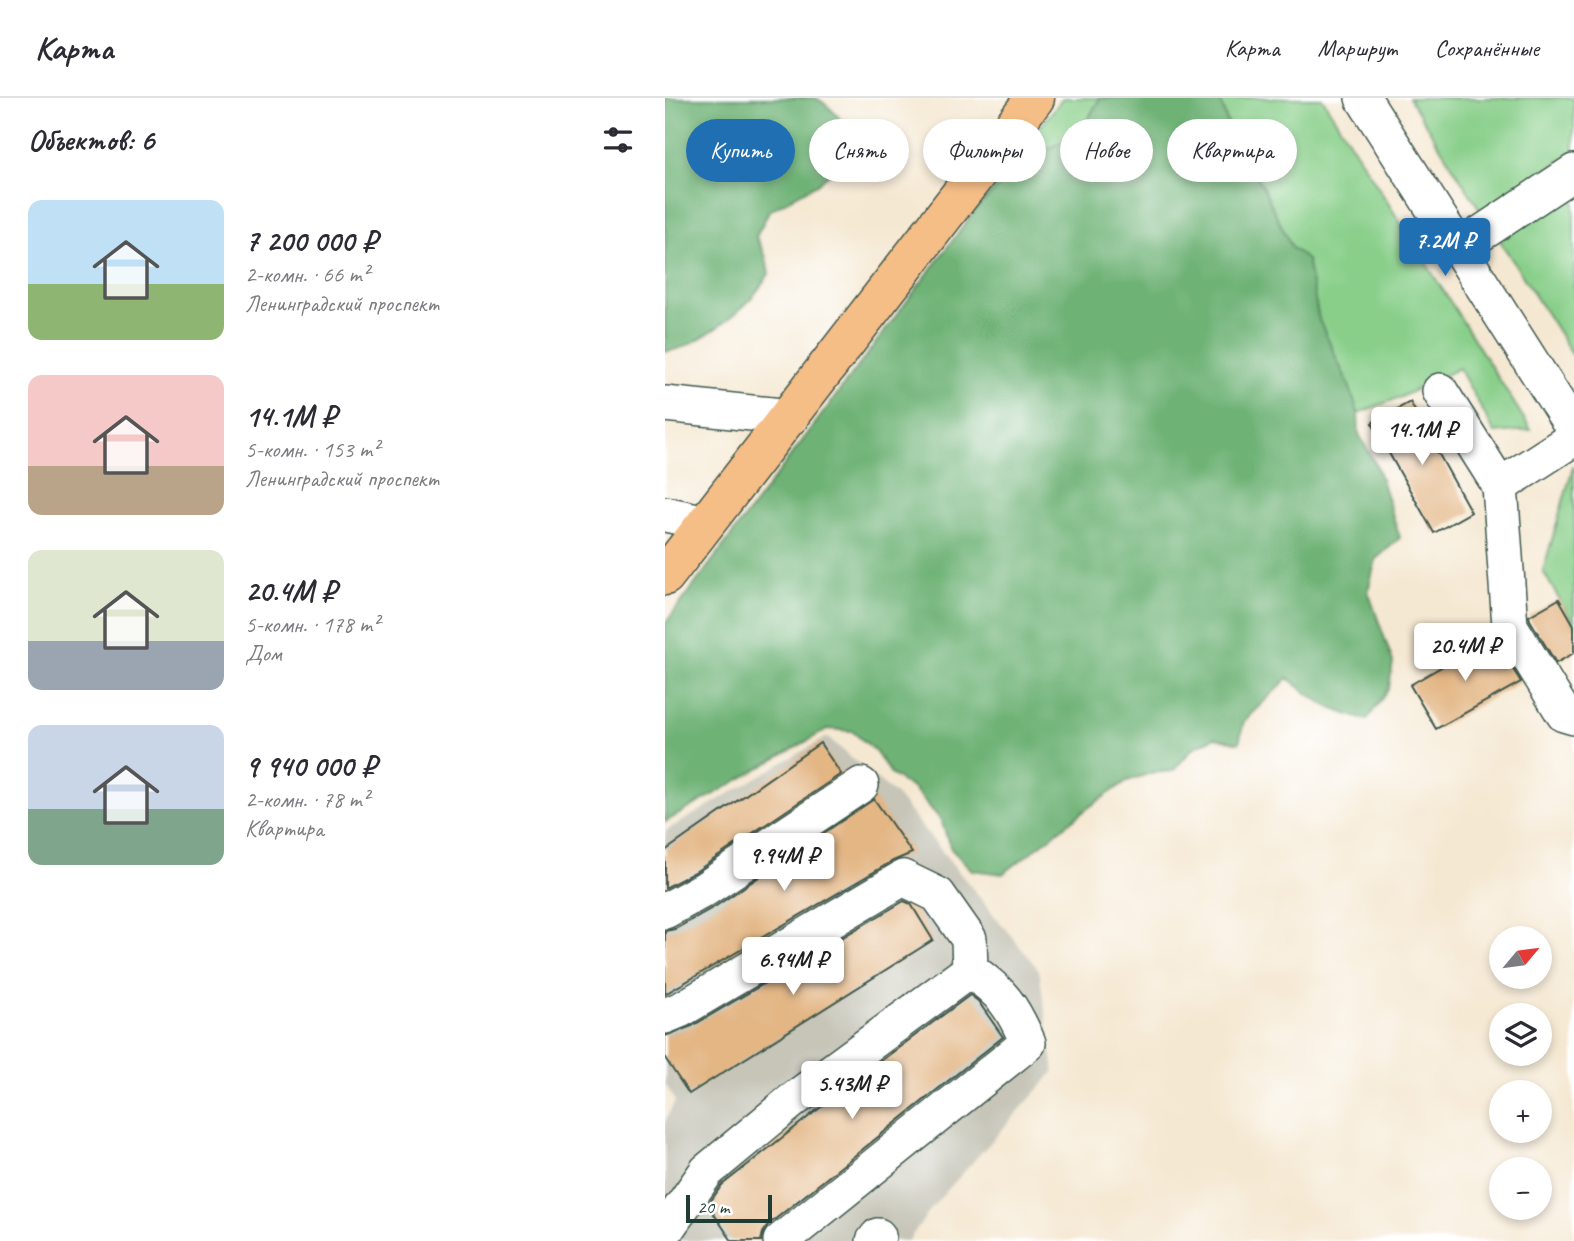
<!DOCTYPE html>
<html lang="ru">
<head>
<meta charset="utf-8">
<style>
  :root { --surface:#fff; --page:#f7f7f7; --text:#2b2b33; --muted:#7c7c81; --line:#e1e1e2; --accent:#1f6fb2 }
  body { margin:0; font-family:Caveat,sans-serif; background:var(--page); color:var(--text); height:100vh; display:flex; flex-direction:column; font-size:26px; white-space:nowrap }
  * { box-sizing:border-box; margin:0 }
  p { font-size:23px; color:var(--muted) }
  .icon { flex:none; width:38px; height:38px; fill:none; stroke:currentColor; stroke-width:2; stroke-linecap:round; stroke-linejoin:round }
  .map { position:relative; flex:1; overflow:hidden }
  .drawer { display:flex; flex-direction:column; background:var(--surface); width:665px }
  .drawer>* { flex:none }
  .top-card { position:absolute; left:21px; top:21px; width:665px; height:63px; display:flex; gap:14px }
  .needle { width:46px; rotate:61deg }
  .tools { position:absolute; left:824px; top:828px; display:grid; gap:14px }
  .tools a { display:grid; place-items:center; width:63px; height:63px; border-radius:50%; background:var(--surface); box-shadow:0 4px 10px #0003; font-size:35px }
  .scale { position:absolute; left:21px; bottom:18px; width:86px; box-sizing:border-box; padding-left:7px; border:4px solid #1f3d34; border-top:0; font-size:19px; line-height:24px; white-space:nowrap; color:#1f3d34; -webkit-text-stroke:5px #fff; paint-order:stroke }
  .price { position:absolute; translate:-50% -60px; padding:0 16px; border-radius:7px; background:#fff; color:#222; font-size:23px; line-height:46px; filter:drop-shadow(0 2px 4px #0008) }
  .price::after { content:''; position:absolute; left:50%; top:42px; width:21px; height:16px; margin-left:-10px; background:inherit; clip-path:polygon(0 0,100% 0,50% 100%) }
  .price.selected { background:var(--accent); color:#fff }
  ul { padding:0; list-style:none }
  li { display:flex; align-items:center; gap:21px; height:175px; padding:0 28px }
  li span { display:grid; place-items:center; flex:none; width:196px; height:140px; border-radius:14px; color:#555 }
  li>.icon { margin-inline-start:auto }
  span .icon { width:84px; height:84px; fill:#fffc; stroke-width:1 }
  li b { font-size:30px }
  h2 { display:flex; justify-content:space-between; align-items:center; height:84px; padding:0 28px; font-size:30px }
  .tag { padding:0 24px; border-radius:32px; background:var(--surface); box-shadow:0 4px 10px #0003; font-size:24px; line-height:63px }
  .tag.selected { background:var(--accent); color:#fff }
  header { display:flex; align-items:center; gap:42px; box-sizing:border-box; height:98px; padding:0 35px; background:var(--surface); border-bottom:2px solid var(--line) }
  header strong { font-size:33px }
  nav { display:flex; gap:38px; margin-inline-start:auto; font-size:24px }
  main { display:flex; flex:1; min-height:0 }
  .map>svg:first-child { display:block }
  .industrial { fill:#c6c5b8 }
  .green { fill:#89cf8a; stroke:#54865f; stroke-width:2 }
  .forest { fill:#6eb276; stroke:#467855; stroke-width:2 }
  .building { fill:#e3b684 }
  .lines { fill:none; stroke-linecap:round; stroke-linejoin:round }
  .minor-casing { stroke:#3f574c; stroke-width:38 }
  .major-casing { stroke:#3f574c; stroke-width:41 }
  .minor { stroke:#fff; stroke-width:35 }
  .major { stroke:#f6be87; stroke-width:38 }
</style>
</head>
<body>
<header>
<strong>Карта</strong>
<nav><a>Карта</a><a>Маршрут</a><a>Сохранённые</a></nav>
</header>
<main>
<section class="drawer">
<h2>Объектов: 6<svg class="icon" aria-label="filters" viewBox="0 0 24 24"><path d="M4 7h16M4 17h16"/><circle cx="9" cy="7" r="2"/><circle cx="15" cy="17" r="2"/></svg></h2>
<ul>
<li><span style="background:linear-gradient(#bfe0f5 60%,#8fb573 0)"><svg class="icon" aria-label="home" viewBox="0 0 24 24"><path d="M3 11l9-7 9 7M6 9v11h12V9"/></svg></span><div><b>7 200 000 ₽</b><p>2-комн. · 66 m²</p><p>Ленинградский проспект</p></div></li>
<li><span style="background:linear-gradient(#f6c9c9 65%,#b9a48a 0)"><svg class="icon" aria-label="home" viewBox="0 0 24 24"><path d="M3 11l9-7 9 7M6 9v11h12V9"/></svg></span><div><b>14.1M ₽</b><p>5-комн. · 153 m²</p><p>Ленинградский проспект</p></div></li>
<li><span style="background:linear-gradient(#dfe7d0 65%,#9aa5b1 0)"><svg class="icon" aria-label="home" viewBox="0 0 24 24"><path d="M3 11l9-7 9 7M6 9v11h12V9"/></svg></span><div><b>20.4M ₽</b><p>5-комн. · 178 m²</p><p>Дом</p></div></li>
<li><span style="background:linear-gradient(#c9d6e8 60%,#7fa58c 0)"><svg class="icon" aria-label="home" viewBox="0 0 24 24"><path d="M3 11l9-7 9 7M6 9v11h12V9"/></svg></span><div><b>9 940 000 ₽</b><p>2-комн. · 78 m²</p><p>Квартира</p></div></li>
</ul>
</section>
<div class="map">
<svg width="909" height="1143" viewBox="0 0 909 1143">
  <rect width="100%" height="100%" fill="#fff"/>
  <filter id="ink" filterUnits="userSpaceOnUse"><feTurbulence type="fractalNoise" baseFrequency=".0143" numOctaves="2"/><feDisplacementMap in="SourceGraphic" scale="14" xChannelSelector="R" yChannelSelector="G"/><feConvolveMatrix kernelMatrix="1 2 1 2 8 2 1 2 1" color-interpolation-filters="sRGB"/></filter>
  <filter id="wash" filterUnits="userSpaceOnUse"><feTurbulence type="fractalNoise" baseFrequency=".00686" numOctaves="4" result="noise"/><feDisplacementMap in="SourceGraphic" scale="28" xChannelSelector="R" yChannelSelector="G"/><feGaussianBlur stdDeviation="1.57" result="paint"/><feColorMatrix in="noise" values="0 0 0 0 0 0 0 0 0 0 0 0 0 0 0 0 0 1.4 0 .05"/><feComposite in="paint" operator="in"/></filter>
  <g filter="url(#wash)">
    <rect width="100%" height="100%" fill="#f5e8d2"/>
    <polygon class="industrial" points="162,639 231,697 374,872 389,974 269,1107 243,1143 0,1143 0,1023 10,1003 0,985 0,733"/>
    <g class="green">
      <polygon points="398,0 435,0 416,34 379,53 344,79 311,111"/>
      <polygon points="554,0 657,0 866,332 830,335 794,270 736,299 693,315 685,290 654,222 642,162 627,150 597,88 566,35"/>
      <polygon points="744,0 909,0 909,54 816,113"/>
      <polygon points="909,88 909,259 832,138"/>
      <polygon points="908,369 909,370 909,527 878,473"/>
    </g>
    <g class="forest">
      <path d="M0,0H150C160,3 186,30 188,41C188,46 187,53 186,58L152,86L104,113L91,139L101,159L104,176C96,187 90,198 80,207C64,222 22,254 0,253Z"/>
      <path d="M435,0H554L566,35L597,88L627,150L642,162L654,222L685,290L693,315L694,336L712,369L735,440L711,461L703,493L728,564L724,590L702,622C665,614 652,603 623,580L579,623L574,645L550,639L528,650L508,673L486,675L462,683L423,710L338,776L307,772L286,751L276,722L250,692L227,677L209,652L187,633L163,631L0,724V526L311,111L344,79L379,53L416,34Z"/>
    </g>
    <g id="blocks">
      <g class="building">
        <polygon points="745,304 806,414 769,435 707,325"/>
        <polygon points="894,501 909,527 909,555 891,565 865,522 864,518"/>
        <polygon points="828,539 856,584 771,631 745,587"/>
        <polygon points="155,645 176,676 30,774 0,790 0,753"/>
        <polygon points="209,701 247,755 228,763 0,896 0,833 10,831 51,808"/>
        <polygon points="239,803 246,806 268,842 24,996 0,960 0,938 27,928"/>
        <polygon points="305,897 313,903 338,939 103,1127 98,1135 96,1143 67,1143 43,1107 57,1087 194,979"/>
      </g>
    </g>
  </g>
  <g filter="url(#ink)">
    <use href="#blocks" fill-opacity="0" stroke="#3f574c" stroke-width="2"/>
    <g class="lines">
      <g class="minor-casing">
        <g id="minor">
          <polyline points="698,0 909,331"/>
          <polyline points="794,150 909,74"/>
          <polyline points="775,293 835,388 845,528 899,616 909,619"/>
          <polyline points="0,306 126,319"/>
          <polyline points="835,388 909,340"/>
          <polyline points="0,416 42,425"/>
          <polyline points="0,813 40,791 196,687"/>
          <polyline points="0,918 17,911 238,780 273,797 304,841 305,872 128,1002 42,1073 0,1133"/>
          <path d="M116,1143L363,945C348,909 337,894 305,872"/>
          <polyline points="209,1143 213,1138"/>
        </g>
      </g>
      <g class="major-casing">
        <polyline id="major" points="0,478 370,0"/>
      </g>
      <use href="#minor" class="minor"/>
      <use href="#major" class="major"/>
    </g>
  </g>
</svg>
<div class="tools">
<a><svg class="needle" viewBox="-14 -14 28 28"><path d="M0-13l5 13h-10z" fill="#e53935"/><path d="M0 13l5-13h-10z" fill="#7c7c81"/></svg></a>
<a><svg class="icon" aria-label="layers" viewBox="0 0 24 24"><path d="M12 4l9 5-9 5-9-5zM3 14l9 5 9-5"/></svg></a>
<a>+</a>
<a>−</a>
</div>
<div class="scale">20 m</div>
<b class="price selected" style="left:780px;top:180px">7.2M ₽</b>
<b class="price" style="left:757px;top:369px">14.1M ₽</b>
<b class="price" style="left:800px;top:585px">20.4M ₽</b>
<b class="price" style="left:119px;top:795px">9.94M ₽</b>
<b class="price" style="left:128px;top:899px">6.94M ₽</b>
<b class="price" style="left:187px;top:1023px">5.43M ₽</b>
<div class="top-card">
<a class="tag selected">Купить</a>
<a class="tag">Снять</a>
<a class="tag">Фильтры</a>
<a class="tag">Новое</a>
<a class="tag">Квартира</a>
</div>
</div>
</main>
</body>
</html>
